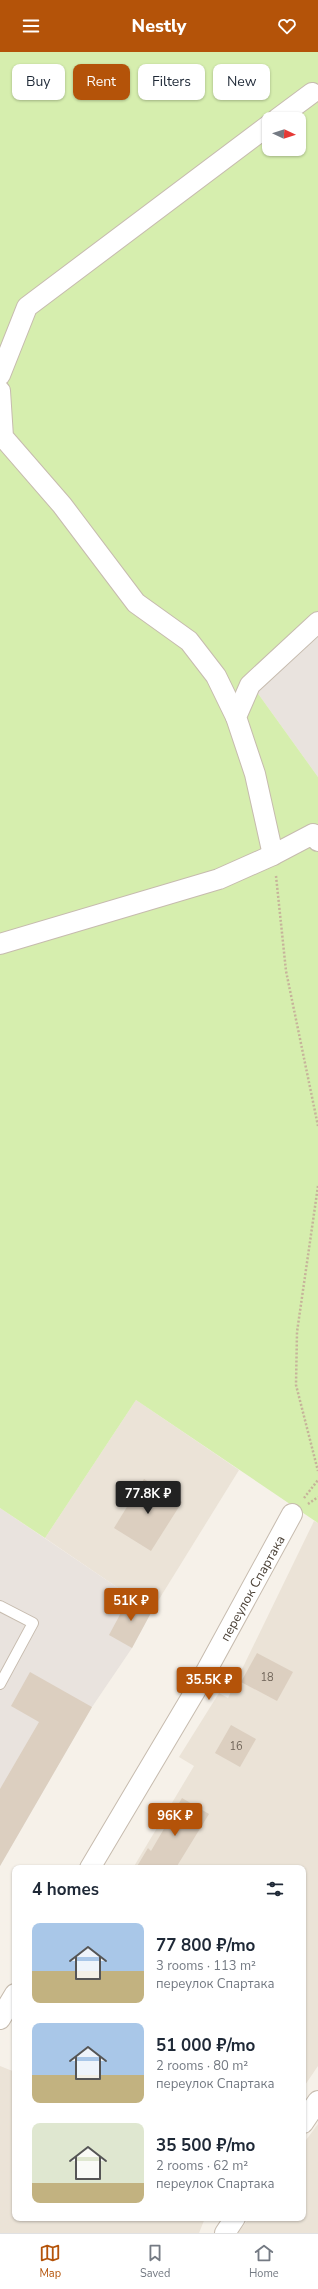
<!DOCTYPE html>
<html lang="en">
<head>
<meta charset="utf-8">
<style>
  :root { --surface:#fff; --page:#f2f2f3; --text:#1f2937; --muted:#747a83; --line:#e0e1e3; --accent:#b45309 }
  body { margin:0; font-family:"Nunito Sans",sans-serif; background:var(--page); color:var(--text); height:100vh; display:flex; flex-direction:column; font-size:15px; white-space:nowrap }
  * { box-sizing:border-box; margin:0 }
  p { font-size:13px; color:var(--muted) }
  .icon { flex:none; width:22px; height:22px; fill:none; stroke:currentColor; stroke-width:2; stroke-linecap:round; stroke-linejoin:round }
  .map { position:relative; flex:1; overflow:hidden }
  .sheet { position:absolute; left:12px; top:1813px; width:294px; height:356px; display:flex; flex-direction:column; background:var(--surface); border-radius:8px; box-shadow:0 1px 3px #0004 }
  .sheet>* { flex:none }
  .banner { position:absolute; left:12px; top:12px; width:294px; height:36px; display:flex; gap:8px }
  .needle { width:26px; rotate:94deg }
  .fabs { position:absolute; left:262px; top:60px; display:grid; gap:8px }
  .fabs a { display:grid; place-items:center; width:44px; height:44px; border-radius:8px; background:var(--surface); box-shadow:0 1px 3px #0004; font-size:20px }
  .price { position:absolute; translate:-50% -34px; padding:0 9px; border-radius:4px; background:var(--accent); color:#fff; font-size:13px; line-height:26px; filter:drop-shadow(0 1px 2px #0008) }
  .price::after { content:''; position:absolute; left:50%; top:24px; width:12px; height:9px; margin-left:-6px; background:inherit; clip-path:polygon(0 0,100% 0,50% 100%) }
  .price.selected { background:#222; color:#fff }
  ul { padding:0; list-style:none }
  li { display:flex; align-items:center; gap:12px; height:100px; padding:0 20px }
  li span { display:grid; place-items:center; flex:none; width:112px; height:80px; border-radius:8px; color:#555 }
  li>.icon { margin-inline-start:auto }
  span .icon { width:48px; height:48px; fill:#fffc; stroke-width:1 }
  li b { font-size:17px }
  h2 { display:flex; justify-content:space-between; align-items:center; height:48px; padding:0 20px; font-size:17px }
  .tag { padding:0 14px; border-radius:8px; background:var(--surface); box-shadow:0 1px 3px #0004; font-size:14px; line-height:36px }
  .tag.selected { background:var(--accent); color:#fff }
  header { display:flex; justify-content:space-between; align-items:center; height:52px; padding:0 20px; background:var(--accent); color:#fff; font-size:18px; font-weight:800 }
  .menu { display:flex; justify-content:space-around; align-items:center; height:56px; border-top:1px solid var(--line); background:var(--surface); font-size:11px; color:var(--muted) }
  .menu a { display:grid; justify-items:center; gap:2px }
  .menu .selected { color:var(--accent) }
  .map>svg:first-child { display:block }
  .residential { fill:#ebe3d7 }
  .industrial { fill:#e9e3de }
  .green { fill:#d6eeae; fill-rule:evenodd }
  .building { fill:#dccfc0 }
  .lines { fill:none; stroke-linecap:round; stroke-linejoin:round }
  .lane-casing { stroke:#c6bbae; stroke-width:12 }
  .street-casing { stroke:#c6bbae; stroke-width:22 }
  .path { stroke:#c6b39a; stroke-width:2.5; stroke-dasharray:2 2; stroke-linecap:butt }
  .lane { stroke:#fff; stroke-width:10 }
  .street { stroke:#fff; stroke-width:20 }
  .labels { text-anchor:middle; stroke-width:3.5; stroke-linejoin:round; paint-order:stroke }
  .number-label { font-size:11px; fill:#6f6458 }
  .street-label { font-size:13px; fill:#4b4136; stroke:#fff }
</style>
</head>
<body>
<header><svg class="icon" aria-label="menu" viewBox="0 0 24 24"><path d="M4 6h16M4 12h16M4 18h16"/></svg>Nestly<svg class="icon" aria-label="heart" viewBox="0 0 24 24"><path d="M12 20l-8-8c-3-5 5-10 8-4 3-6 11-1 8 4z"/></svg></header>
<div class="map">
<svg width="318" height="2181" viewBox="0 0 318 2181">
  <rect width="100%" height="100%" fill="#f6f1e9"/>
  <g class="residential">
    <polygon points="136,1348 239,1418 153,1557 130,1544 45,1486"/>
    <polygon points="314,1469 318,1471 318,2014 303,2036 303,1816 133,1816 194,1714 179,1705 219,1641 228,1646"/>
    <polygon points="0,2014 15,2020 15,2166 205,2166 199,2181 0,2181"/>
    <polygon points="318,2072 318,2181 238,2181 249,2166 303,2166 303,2092"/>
  </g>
  <g class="industrial">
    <polygon points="318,580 318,725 254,636"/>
    <polygon points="0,1456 130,1544 153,1557 132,1596 92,1655 0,1814"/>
  </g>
  <path class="green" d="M0,0H318V580L254,636L318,725V1471L136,1348L45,1486L0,1456ZM269,67H299V97H269Z"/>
  <g class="building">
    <polygon points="144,1427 182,1450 151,1499 114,1476"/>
    <polygon points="130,1544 153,1557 132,1596 109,1583"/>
    <polygon points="257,1601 293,1620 277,1649 241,1630"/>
    <polygon points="30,1620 92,1655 0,1814 0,1737 39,1670 11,1654"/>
    <polygon points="231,1673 256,1687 240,1715 215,1701"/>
    <polygon points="182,1746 209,1762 177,1814 180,1816 136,1816 148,1796 151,1799"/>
  </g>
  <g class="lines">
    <g class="lane-casing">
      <polyline id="lane" points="0,1554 33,1571 0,1632"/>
    </g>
    <g class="street-casing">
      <g id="street">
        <polyline points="277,67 312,41"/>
        <polyline points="0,323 27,255 269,73"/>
        <polyline points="0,339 3,385 62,453 136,551 189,589 216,624 236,665"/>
        <polyline points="273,803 255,722 236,665 250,633 318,570"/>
        <polyline points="0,892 219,827 273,803 313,782 318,789"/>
        <polyline points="90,1816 197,1636 292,1462"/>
        <polyline points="0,1967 15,1942"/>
        <polyline points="303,2071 318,2049"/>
        <polyline points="225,2181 235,2166"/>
      </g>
    </g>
    <g class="path">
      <polyline points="276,824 286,919 318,1074"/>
      <polyline points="318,1134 297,1280 296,1333 318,1419"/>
      <polyline points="304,1446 318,1428"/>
      <polyline points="308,1452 318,1445"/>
    </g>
    <use href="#lane" class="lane"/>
    <use href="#street" class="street"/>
  </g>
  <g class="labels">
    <g class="number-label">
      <text x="267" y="1629">18</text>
      <text x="236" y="1698">16</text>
    </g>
    <g class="street-label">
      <text transform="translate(252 1536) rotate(-61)" y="5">переулок Спартака</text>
    </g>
  </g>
</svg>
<div class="fabs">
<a><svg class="needle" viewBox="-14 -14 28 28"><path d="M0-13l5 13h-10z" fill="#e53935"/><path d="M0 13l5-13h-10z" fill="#747a83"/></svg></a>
</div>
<b class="price selected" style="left:148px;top:1463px">77.8K ₽</b>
<b class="price" style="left:131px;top:1570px">51K ₽</b>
<b class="price" style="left:209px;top:1649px">35.5K ₽</b>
<b class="price" style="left:175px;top:1785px">96K ₽</b>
<div class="banner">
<a class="tag">Buy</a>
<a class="tag selected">Rent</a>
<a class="tag">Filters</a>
<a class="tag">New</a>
</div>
<section class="sheet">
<h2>4 homes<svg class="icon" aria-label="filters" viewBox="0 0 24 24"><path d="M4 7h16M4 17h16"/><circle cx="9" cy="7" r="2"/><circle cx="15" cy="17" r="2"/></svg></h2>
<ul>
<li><span style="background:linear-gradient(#a9c7e8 60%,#c2b280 0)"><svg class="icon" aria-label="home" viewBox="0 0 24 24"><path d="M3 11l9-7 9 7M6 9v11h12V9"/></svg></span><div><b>77 800 ₽/mo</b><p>3 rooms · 113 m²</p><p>переулок Спартака</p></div></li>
<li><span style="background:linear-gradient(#a9c7e8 65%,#c2b280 0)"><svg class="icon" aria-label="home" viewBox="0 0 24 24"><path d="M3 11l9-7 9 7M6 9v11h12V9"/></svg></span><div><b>51 000 ₽/mo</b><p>2 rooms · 80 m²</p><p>переулок Спартака</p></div></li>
<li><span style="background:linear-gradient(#dfe7d0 75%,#c2b280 0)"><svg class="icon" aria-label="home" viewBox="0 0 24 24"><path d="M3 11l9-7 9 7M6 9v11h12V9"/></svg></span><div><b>35 500 ₽/mo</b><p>2 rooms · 62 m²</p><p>переулок Спартака</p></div></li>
</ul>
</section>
</div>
<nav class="menu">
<a class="selected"><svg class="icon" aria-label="map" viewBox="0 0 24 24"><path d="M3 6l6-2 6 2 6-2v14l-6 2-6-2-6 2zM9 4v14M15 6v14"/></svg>Map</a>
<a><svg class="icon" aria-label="saved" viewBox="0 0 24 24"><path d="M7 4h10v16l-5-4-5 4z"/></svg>Saved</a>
<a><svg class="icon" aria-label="home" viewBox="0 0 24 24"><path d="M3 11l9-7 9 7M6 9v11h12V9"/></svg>Home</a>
</nav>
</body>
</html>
